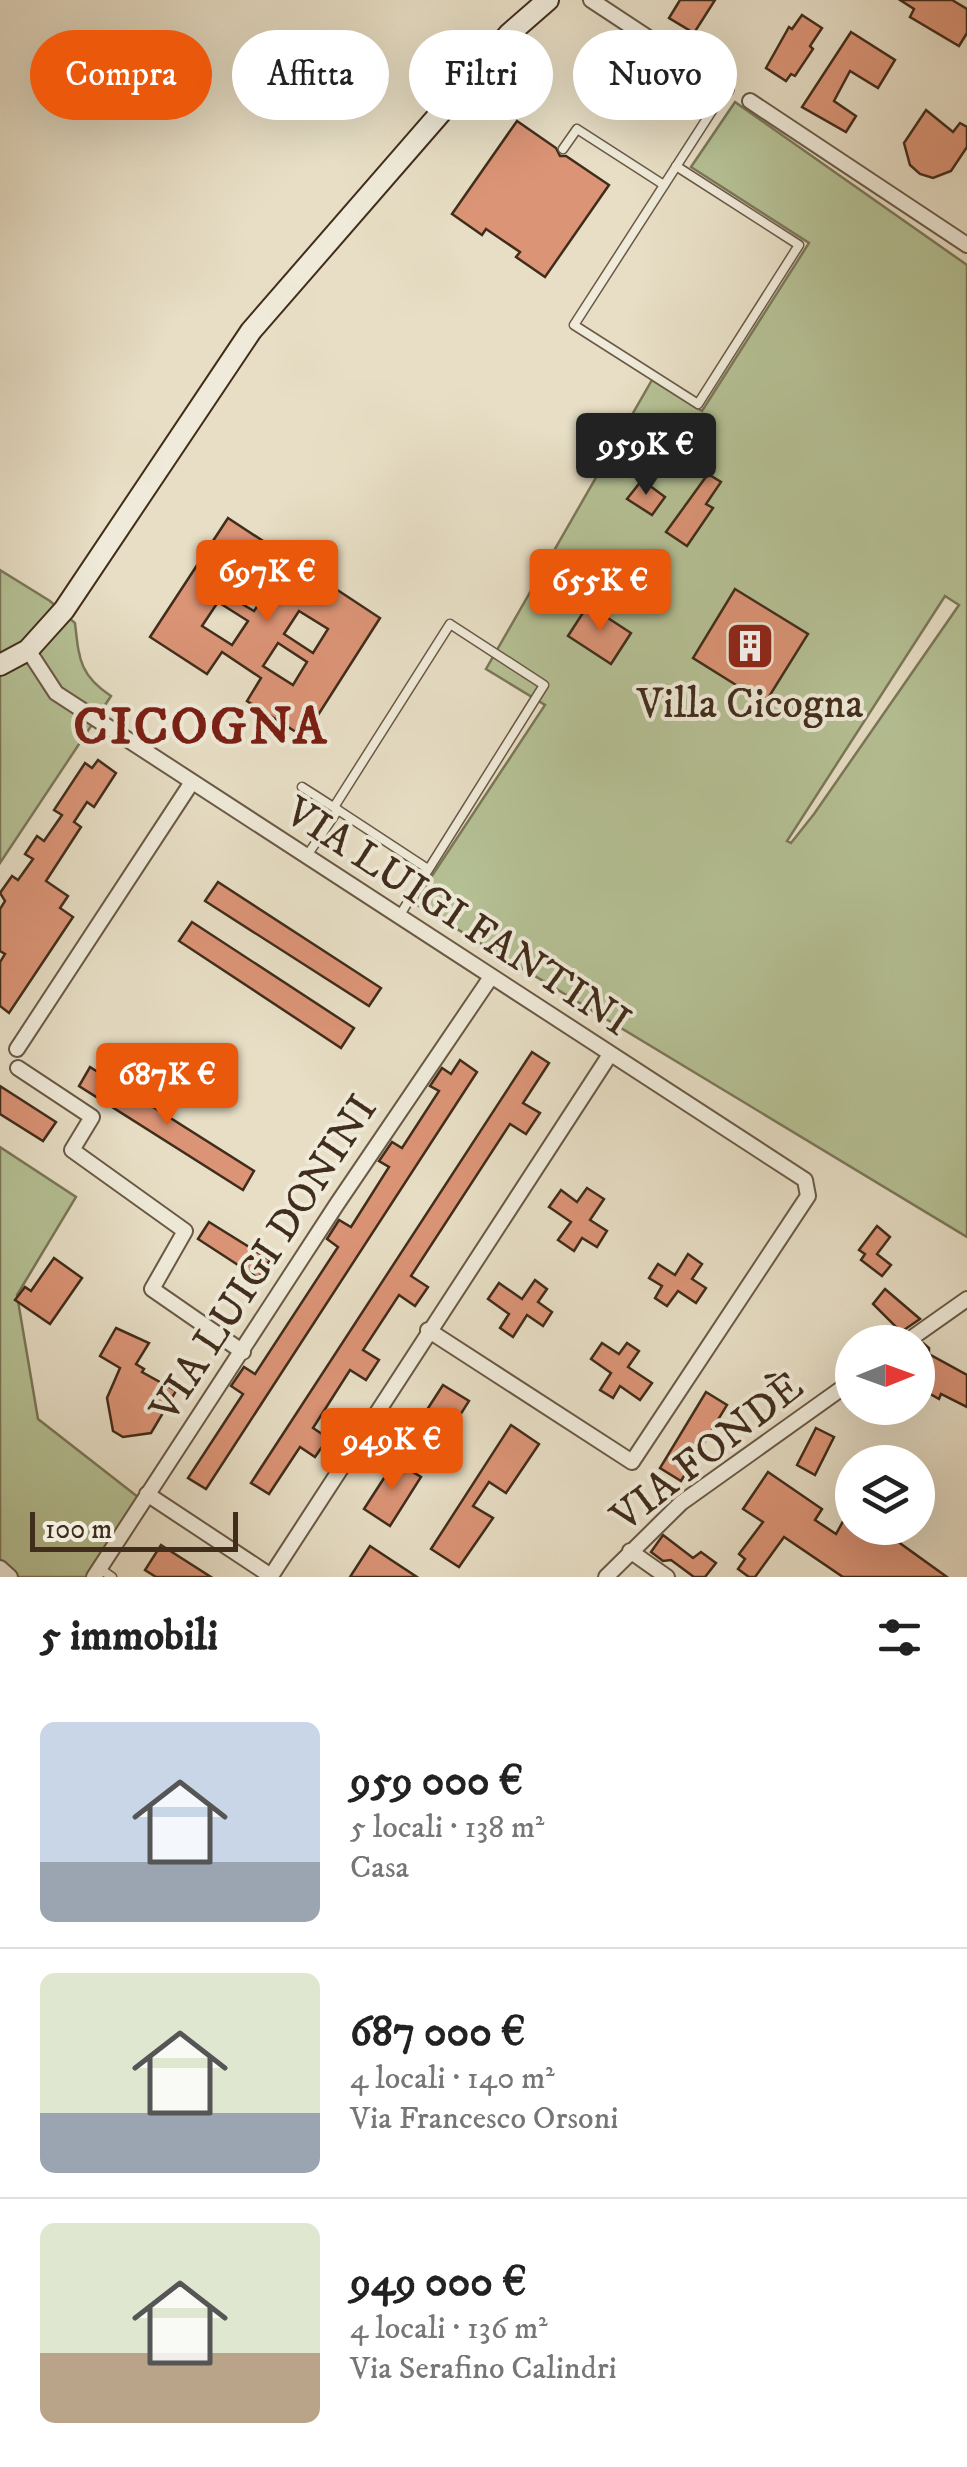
<!DOCTYPE html>
<html lang="it">
<head>
<meta charset="utf-8">
<style>
  :root { --surface:#fff; --page:#f6f6f6; --text:#222; --muted:#767676; --line:#e0e0e0; --accent:#ea580c }
  body { margin:0; font-family:"IM FELL DW Pica",serif; background:var(--page); color:var(--text); height:100vh; display:flex; flex-direction:column; font-size:38px; white-space:nowrap }
  * { box-sizing:border-box; margin:0 }
  p { font-size:32px; color:var(--muted) }
  .icon { flex:none; width:55px; height:55px; fill:none; stroke:currentColor; stroke-width:2; stroke-linecap:round; stroke-linejoin:round }
  .map { position:relative; height:1577px; overflow:hidden }
  .panel { display:flex; flex-direction:column; background:var(--surface); flex:1 }
  .panel>* { flex:none }
  .hud { position:absolute; left:30px; top:30px; width:908px; height:90px; display:flex; gap:20px }
  .needle { width:65px; rotate:89deg }
  .tools { position:absolute; left:835px; top:1325px; display:grid; gap:20px }
  .tools a { display:grid; place-items:center; width:100px; height:100px; border-radius:50%; background:var(--surface); box-shadow:0 10px 40px #0002; font-size:50px }
  .scale { position:absolute; left:30px; bottom:25px; width:208px; box-sizing:border-box; padding-left:10px; border:5px solid #412d1b; border-top:0; font-size:28px; line-height:35px; white-space:nowrap; color:#412d1b; -webkit-text-stroke:8px #efead9; paint-order:stroke }
  .price { position:absolute; translate:-50% -85px; padding:0 22px; border-radius:10px; background:var(--accent); color:#fff; font-size:32px; line-height:65px; filter:drop-shadow(0 2px 5px #0008) }
  .price::after { content:''; position:absolute; left:50%; top:60px; width:30px; height:22px; margin-left:-15px; background:inherit; clip-path:polygon(0 0,100% 0,50% 100%) }
  .price.on { background:#222; color:#fff }
  ul { padding:0; list-style:none }
  li { display:flex; align-items:center; gap:30px; height:250px; padding:0 40px }
  li+li { border-top:2px solid var(--line) }
  li span { display:grid; place-items:center; flex:none; width:280px; height:200px; border-radius:15px; color:#555 }
  li>.icon { margin-inline-start:auto }
  span .icon { width:120px; height:120px; fill:#fffc; stroke-width:1 }
  li b { font-size:42px }
  h2 { display:flex; justify-content:space-between; align-items:center; height:120px; padding:0 40px; font-size:42px }
  .chip { padding:0 35px; border-radius:45px; background:var(--surface); box-shadow:0 10px 40px #0002; font-size:35px; line-height:90px }
  .chip.on { background:var(--accent); color:#fff }
  .map>svg:first-child { display:block }
  .green { fill:#b5c195; stroke:#7b7758; stroke-width:2.5; fill-rule:evenodd }
  .building { fill:#db9476; stroke:#412d1b; stroke-width:2.5; fill-rule:evenodd }
  .lines { fill:none; stroke-linecap:round; stroke-linejoin:round }
  .lane-casing { stroke:#6a5946; stroke-width:11 }
  .street-casing { stroke:#6a5946; stroke-width:18 }
  .secondary-casing { stroke:#412d1b; stroke-width:24 }
  .lane { stroke:#efead9; stroke-width:8 }
  .street { stroke:#efead9; stroke-width:14 }
  .secondary { stroke:#efead9; stroke-width:20 }
  .labels { text-anchor:middle; stroke-width:8; stroke-linejoin:round; paint-order:stroke }
  .poi-label { font-size:42px; fill:#412d1b; stroke:#efead9 }
  .street-label { font-size:42px; fill:#412d1b; stroke:#efead9 }
  .district-label { font-size:52px; font-weight:bold; letter-spacing:2.5px; fill:#7a1f14; stroke:#efead9 }
</style>
</head>
<body>
<div class="map">
<svg width="967" height="1577" viewBox="0 0 967 1577">
  <rect width="100%" height="100%" fill="#e7dec5"/>
  <filter id="stains"><feTurbulence type="fractalNoise" baseFrequency=".002" numOctaves="4"/><feColorMatrix values="0 0 0 0 .2 0 0 0 0 .09 0 0 0 0 .02 0 0 0 .5 -.17"/></filter>
  <radialGradient id="worn" r=".72"><stop offset=".6" stop-color="#630" stop-opacity="0"/><stop offset="1" stop-color="#630" stop-opacity=".3"/></radialGradient>
  <g class="green">
    <path d="M735,102L967,265V1237L414,903L545,705L486,669L652,380L702,411L809,243L691,167ZM945,596L959,605L814,814L791,843L787,841Z"/>
    <path d="M0,570L50,601L75,623C79,658 79,675 111,696L0,863Z"/>
    <polygon points="0,1147 76,1197 17,1295 38,1419 138,1497 88,1577 10,1577 0,1568"/>
  </g>
  <g class="building">
    <polygon points="680,0 715,0 694,33 669,18"/>
    <polygon points="900,0 952,0 967,9 967,33 959,46 910,17 914,9"/>
    <polygon points="802,15 822,28 810,46 813,49 795,76 791,74 786,81 766,68 789,27 792,29"/>
    <polygon points="851,32 895,60 878,88 850,71 834,101 856,116 846,132 802,107"/>
    <polygon points="926,110 953,132 960,123 967,127 967,147 951,171 933,178 920,174 910,165 904,143"/>
    <polygon points="517,121 556,148 560,156 566,156 609,185 545,277 516,257 520,252 486,229 482,235 452,214"/>
    <polygon points="660,423 692,445 685,456 652,435"/>
    <polygon points="708,474 721,482 706,504 713,508 687,546 666,532"/>
    <polygon points="642,480 665,497 652,515 627,499"/>
    <path d="M228,518L380,618L304,737L247,701L261,678L222,652L207,674L150,637ZM238,571L268,590L254,611L224,593ZM218,602L248,621L232,645L202,626ZM299,611L328,629L313,653L284,634ZM278,643L307,662L293,685L263,666Z"/>
    <polygon points="735,589 808,634 765,703 693,658"/>
    <polygon points="588,605 631,633 611,664 568,636"/>
    <polygon points="98,760 116,773 94,807 87,802 74,822 81,827 46,881 68,896 60,908 73,917 9,1013 0,1006 0,962 5,954 0,951 0,909 5,901 0,893 12,876 18,880 33,859 25,854 37,836 44,841 62,815 54,810 85,763 92,768"/>
    <polygon points="218,882 381,988 369,1006 205,901"/>
    <polygon points="192,922 354,1028 341,1048 179,941"/>
    <polygon points="532,1052 549,1063 523,1103 540,1113 526,1134 510,1124 411,1276 428,1287 415,1306 399,1295 363,1350 379,1360 366,1380 350,1370 313,1428 328,1438 315,1457 300,1447 269,1494 251,1483"/>
    <polygon points="460,1060 477,1072 206,1489 188,1478 243,1394 231,1386 244,1367 255,1374 338,1247 327,1239 339,1220 351,1227 389,1167 379,1161 392,1142 402,1148 439,1091 430,1086 442,1068 451,1074"/>
    <polygon points="90,1067 254,1171 243,1190 79,1086"/>
    <polygon points="0,1086 56,1122 43,1141 0,1114"/>
    <polygon points="587,1188 604,1199 590,1220 607,1231 597,1247 582,1238 574,1251 558,1240 571,1222 549,1207 561,1190 577,1202"/>
    <polygon points="209,1222 270,1260 258,1278 198,1239"/>
    <polygon points="877,1226 890,1237 877,1254 891,1265 882,1276 861,1260 865,1254 859,1250"/>
    <polygon points="688,1254 702,1264 692,1279 706,1288 696,1303 678,1291 667,1306 655,1298 662,1286 649,1278 658,1264 675,1275"/>
    <polygon points="54,1258 82,1278 50,1324 15,1300 25,1287 31,1291"/>
    <polygon points="535,1280 547,1289 538,1302 552,1312 543,1326 527,1315 513,1337 500,1328 509,1314 488,1299 499,1283 522,1299"/>
    <polygon points="885,1289 920,1319 901,1332 873,1304"/>
    <polygon points="116,1328 149,1343 136,1364 144,1369 142,1372 176,1391 151,1433 123,1437 113,1431 107,1398 120,1368 100,1356"/>
    <polygon points="602,1343 619,1354 627,1343 639,1351 628,1367 652,1383 640,1400 620,1386 613,1398 600,1390 611,1373 591,1359"/>
    <polygon points="923,1343 929,1348 929,1354 967,1375 967,1407 941,1394 939,1399 918,1387 918,1347"/>
    <polygon points="443,1385 469,1401 438,1450 412,1433"/>
    <polygon points="706,1392 727,1405 681,1481 660,1468"/>
    <polygon points="511,1425 539,1444 506,1493 489,1482 473,1506 493,1518 459,1567 431,1549"/>
    <polygon points="816,1428 834,1437 815,1475 797,1465"/>
    <polygon points="395,1461 421,1477 390,1526 364,1509"/>
    <polygon points="768,1472 822,1509 815,1520 836,1534 852,1505 852,1528 903,1528 897,1541 947,1577 843,1577 784,1537 755,1577 749,1577 738,1569 745,1559 739,1554 763,1522 743,1509"/>
    <polygon points="663,1535 693,1558 701,1552 716,1563 705,1577 694,1577 671,1560 663,1561 651,1552"/>
    <polygon points="161,1545 211,1577 156,1577 145,1570"/>
    <polygon points="370,1546 417,1577 350,1577"/>
  </g>
  <g class="lines">
    <g class="lane-casing">
      <g id="lane">
        <polyline points="563,149 577,129 664,185"/>
        <polyline points="676,166 799,245 698,404 574,325 726,89"/>
        <polyline points="302,787 338,810 306,857"/>
        <polyline points="334,807 450,624 544,685 398,918"/>
        <polyline points="338,810 428,869"/>
        <polyline points="99,1568 112,1577"/>
      </g>
    </g>
    <g class="street-casing">
      <g id="street">
        <polyline points="591,0 726,89"/>
        <polyline points="750,101 967,245"/>
        <polyline points="28,650 56,693 805,1180 808,1196 632,1462 428,1330"/>
        <polyline points="17,1049 192,782"/>
        <polyline points="18,1068 92,1117 72,1150 185,1231 152,1289 243,1352"/>
        <polyline points="906,1342 967,1299"/>
        <polyline points="147,1494 271,1576 609,1056"/>
        <polyline points="630,1551 667,1577"/>
        <polyline points="0,1568 10,1577"/>
        <polyline points="94,1577 337,1204 491,977"/>
        <polyline points="606,1577 681,1503 852,1381"/>
      </g>
    </g>
    <g class="secondary-casing">
      <polyline id="secondary" points="0,665 28,650 64,610 251,331 509,34 548,0"/>
    </g>
    <use href="#lane" class="lane"/>
    <use href="#street" class="street"/>
    <use href="#secondary" class="secondary"/>
  </g>
  <defs>
    <g id="building-square" transform="scale(2.5)"><rect x="-9" y="-9" width="18" height="18" rx="4" fill="#8f2418" stroke="#efead9"/><path d="M-4-6H4V6H1V3H-1V6H-4ZM-2.5-4.3h1.7v1.8h-1.7ZM.8-4.3h1.7v1.8H.8ZM-2.5-1h1.7V.8h-1.7ZM.8-1h1.7V.8H.8Z" fill="#fff"/></g>
  </defs>
  <g fill-rule="evenodd">
    <use href="#building-square" x="750" y="646"/>
  </g>
  <g class="labels">
    <g class="poi-label">
      <text x="750" y="717">Villa Cicogna</text>
    </g>
    <g class="street-label">
      <text transform="translate(459 915) rotate(33)" y="15">VIA LUIGI FANTINI</text>
      <text transform="translate(262 1257) rotate(-57)" y="15">VIA LUIGI DONINI</text>
      <text transform="translate(706 1450) rotate(-38)" y="15">VIA FONDÈ</text>
    </g>
    <g class="district-label">
      <text x="201" y="743">CICOGNA</text>
    </g>
  </g>
  <rect width="100%" height="100%" filter="url(#stains)"/>
  <rect width="100%" height="100%" fill="url(#worn)"/>
</svg>
<div class="tools">
<a><svg class="needle" viewBox="-14 -14 28 28"><path d="M0-13l5 13h-10z" fill="#e53935"/><path d="M0 13l5-13h-10z" fill="#767676"/></svg></a>
<a><svg class="icon" aria-label="layers" viewBox="0 0 24 24"><path d="M12 4l9 5-9 5-9-5zM3 14l9 5 9-5"/></svg></a>
</div>
<div class="scale">100 m</div>
<b class="price on" style="left:646px;top:498px">959K €</b>
<b class="price" style="left:267px;top:625px">697K €</b>
<b class="price" style="left:600px;top:634px">655K €</b>
<b class="price" style="left:167px;top:1128px">687K €</b>
<b class="price" style="left:392px;top:1493px">949K €</b>
<div class="hud">
<a class="chip on">Compra</a>
<a class="chip">Affitta</a>
<a class="chip">Filtri</a>
<a class="chip">Nuovo</a>
</div>
</div>
<section class="panel">
<h2>5 immobili<svg class="icon" aria-label="filters" viewBox="0 0 24 24"><path d="M4 7h16M4 17h16"/><circle cx="9" cy="7" r="2"/><circle cx="15" cy="17" r="2"/></svg></h2>
<ul>
<li><span style="background:linear-gradient(#c9d6e8 70%,#9aa5b1 0)"><svg class="icon" aria-label="home" viewBox="0 0 24 24"><path d="M3 11l9-7 9 7M6 9v11h12V9"/></svg></span><div><b>959 000 €</b><p>5 locali · 138 m²</p><p>Casa</p></div></li>
<li><span style="background:linear-gradient(#dfe7d0 70%,#9aa5b1 0)"><svg class="icon" aria-label="home" viewBox="0 0 24 24"><path d="M3 11l9-7 9 7M6 9v11h12V9"/></svg></span><div><b>687 000 €</b><p>4 locali · 140 m²</p><p>Via Francesco Orsoni</p></div></li>
<li><span style="background:linear-gradient(#dfe7d0 65%,#b9a48a 0)"><svg class="icon" aria-label="home" viewBox="0 0 24 24"><path d="M3 11l9-7 9 7M6 9v11h12V9"/></svg></span><div><b>949 000 €</b><p>4 locali · 136 m²</p><p>Via Serafino Calindri</p></div></li>
</ul>
</section>
</body>
</html>
